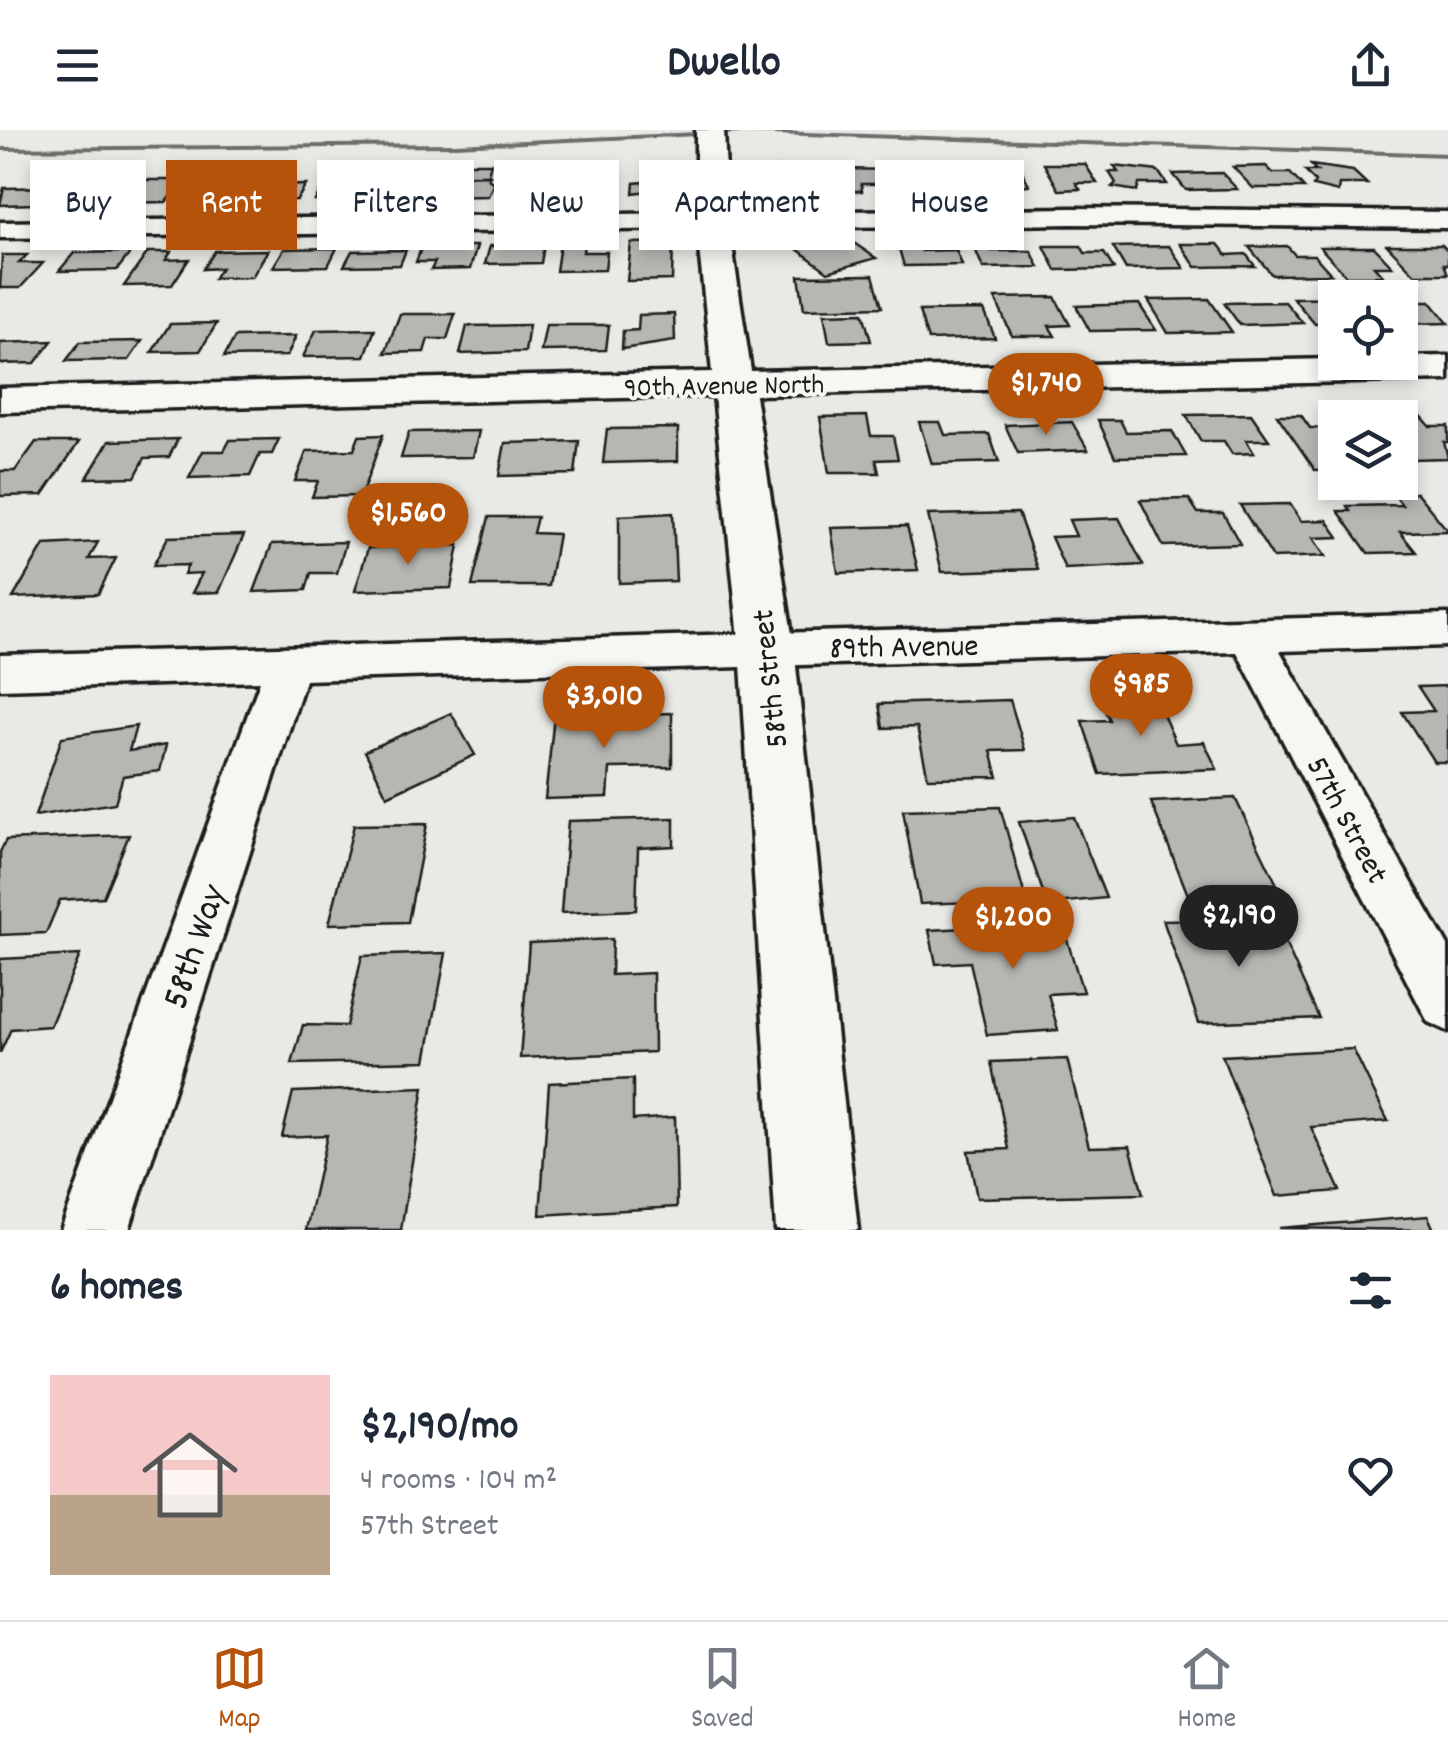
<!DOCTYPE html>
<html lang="en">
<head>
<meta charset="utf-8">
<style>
  :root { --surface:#fff; --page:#f2f2f3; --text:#1f2937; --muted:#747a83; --line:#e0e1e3; --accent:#b45309 }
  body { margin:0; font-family:Dekko,sans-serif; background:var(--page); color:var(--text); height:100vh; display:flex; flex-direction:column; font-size:38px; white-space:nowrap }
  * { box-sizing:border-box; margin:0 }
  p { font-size:32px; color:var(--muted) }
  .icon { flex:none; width:55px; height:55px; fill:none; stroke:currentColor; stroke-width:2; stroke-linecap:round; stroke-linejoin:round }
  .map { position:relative; height:1100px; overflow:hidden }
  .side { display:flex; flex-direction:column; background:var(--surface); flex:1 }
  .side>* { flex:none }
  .banner { position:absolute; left:30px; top:30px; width:1390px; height:90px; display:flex; gap:20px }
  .tools { position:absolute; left:1318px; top:150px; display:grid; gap:20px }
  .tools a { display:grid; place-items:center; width:100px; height:100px; border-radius:0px; background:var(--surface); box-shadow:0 5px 15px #0003; font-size:50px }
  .price { position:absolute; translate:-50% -85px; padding:0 22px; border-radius:35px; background:var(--accent); color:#fff; font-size:32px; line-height:65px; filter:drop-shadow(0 2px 5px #0008) }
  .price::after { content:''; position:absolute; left:50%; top:60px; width:30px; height:22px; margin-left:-15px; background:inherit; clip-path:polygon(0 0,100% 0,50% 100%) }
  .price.current { background:#222; color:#fff }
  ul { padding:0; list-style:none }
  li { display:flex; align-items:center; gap:30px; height:250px; padding:0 50px }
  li+li { border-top:2px solid var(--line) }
  li span { display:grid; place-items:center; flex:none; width:280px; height:200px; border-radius:0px; color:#555 }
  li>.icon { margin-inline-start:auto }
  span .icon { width:120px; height:120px; fill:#fffc; stroke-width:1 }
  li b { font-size:42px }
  h2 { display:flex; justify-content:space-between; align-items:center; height:120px; padding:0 50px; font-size:42px }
  .pill { padding:0 35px; border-radius:0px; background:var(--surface); box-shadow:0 5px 15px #0003; font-size:35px; line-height:90px }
  .pill.current { background:var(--accent); color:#fff }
  header { display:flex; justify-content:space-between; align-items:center; height:130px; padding:0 50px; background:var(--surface); font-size:45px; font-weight:700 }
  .tabs { display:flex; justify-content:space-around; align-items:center; height:140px; border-top:2px solid var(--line); background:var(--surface); font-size:28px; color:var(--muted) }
  .tabs a { display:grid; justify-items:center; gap:5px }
  .tabs .current { color:var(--accent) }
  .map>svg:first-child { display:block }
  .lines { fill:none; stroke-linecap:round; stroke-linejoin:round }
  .stream { fill:#6d6d6c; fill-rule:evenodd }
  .building { fill:#b6b6b3; stroke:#1c1c1c; stroke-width:2.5 }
  .minor-casing { stroke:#1c1c1c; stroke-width:7 }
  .tertiary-casing { stroke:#1c1c1c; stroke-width:7 }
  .minor { fill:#f6f6f2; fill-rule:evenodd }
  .tertiary { fill:#f6f6f2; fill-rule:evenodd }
  .labels { text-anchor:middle; stroke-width:8; stroke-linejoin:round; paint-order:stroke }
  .far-street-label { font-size:28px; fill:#1c1c1c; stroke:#f6f6f2 }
  .street-label { font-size:32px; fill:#1c1c1c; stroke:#f6f6f2 }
  .near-street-label { font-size:38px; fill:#1c1c1c; stroke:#f6f6f2 }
</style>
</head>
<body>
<header><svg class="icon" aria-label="menu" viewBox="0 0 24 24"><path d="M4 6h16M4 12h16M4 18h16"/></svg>Dwello<svg class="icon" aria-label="share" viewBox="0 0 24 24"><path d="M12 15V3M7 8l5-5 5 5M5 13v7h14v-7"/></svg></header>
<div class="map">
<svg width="1448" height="1100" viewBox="0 0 1448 1100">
  <rect width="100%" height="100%" fill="#e9e9e5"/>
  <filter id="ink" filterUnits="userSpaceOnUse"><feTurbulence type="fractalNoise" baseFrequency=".01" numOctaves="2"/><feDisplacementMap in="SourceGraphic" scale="20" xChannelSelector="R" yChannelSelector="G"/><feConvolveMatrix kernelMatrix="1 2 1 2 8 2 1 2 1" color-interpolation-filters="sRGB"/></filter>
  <g filter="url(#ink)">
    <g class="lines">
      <polygon class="stream" points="742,0 1448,23 1448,27 742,4 456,17 0,21 0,17 456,13"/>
    </g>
    <g class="building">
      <polygon points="449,33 491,33 488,45 445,45"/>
      <polygon points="1044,34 1085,34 1097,53 1076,53 1080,59 1059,60"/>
      <polygon points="1311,35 1353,41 1367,54 1339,54 1338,62 1313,56 1315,52 1305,41 1317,41"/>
      <polygon points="1114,36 1158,41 1167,54 1139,54 1137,61 1112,57 1116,53 1109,42 1118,42"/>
      <polygon points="1266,36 1273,43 1290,43 1304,58 1253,58 1233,37"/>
      <polygon points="778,37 827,38 829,55 778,54"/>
      <polygon points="646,38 675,38 676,57 633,63 634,53 645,52"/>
      <polygon points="560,39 556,59 525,60 523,67 507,67 513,47 528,46 530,40"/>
      <polygon points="842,39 890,40 893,54 861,54 862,61 845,61"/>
      <polygon points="977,40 1022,41 1029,55 985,59"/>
      <polygon points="909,42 956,42 962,60 915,60"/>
      <polygon points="329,43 371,43 358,70 315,71"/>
      <polygon points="1222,43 1237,59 1186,60 1173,44"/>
      <polygon points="490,45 488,49 494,53 488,66 441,67 446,53 455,53 458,46"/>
      <polygon points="571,45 604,45 603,51 620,51 619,64 567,65"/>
      <polygon points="201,47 249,47 238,62 205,63 200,71 183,71"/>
      <polygon points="402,47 418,47 415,54 431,54 426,68 376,68 382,54 399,54"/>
      <polygon points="98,50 125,50 92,83 76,83 85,75 52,74 69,58 89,58"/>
      <polygon points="142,50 183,50 166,72 122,73"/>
      <polygon points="306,55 297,70 245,71 254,56"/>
      <polygon points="54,57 37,74 0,75 4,58"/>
      <polygon points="828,110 839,117 854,113 876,128 828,142 797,119"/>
      <polygon points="673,112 672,150 627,151 631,113"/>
      <polygon points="560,114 584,114 583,122 607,122 605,140 556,141"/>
      <polygon points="1180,114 1218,114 1227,125 1246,124 1255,136 1196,137"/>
      <polygon points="544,115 541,133 485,134 490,116"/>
      <polygon points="898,115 919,115 921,121 956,120 962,135 904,136"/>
      <polygon points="1387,115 1442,115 1448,121 1448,134 1444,134 1448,144 1415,144"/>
      <polygon points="422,116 477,116 470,139 431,140 435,132 416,132"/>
      <polygon points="974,116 988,116 991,121 1031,121 1039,137 983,138"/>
      <polygon points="1044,116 1081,116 1085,123 1104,123 1114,139 1056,140"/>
      <polygon points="1169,116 1184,138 1126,139 1113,117"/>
      <polygon points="1287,116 1295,125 1314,125 1331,144 1272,145 1249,117"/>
      <polygon points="1320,117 1374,117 1392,136 1374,136 1383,146 1346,146"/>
      <polygon points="337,118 328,136 273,137 284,119"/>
      <polygon points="268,120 252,147 214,148 221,138 203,139 215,121"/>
      <polygon points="406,120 400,135 344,136 352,121"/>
      <polygon points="131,122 117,140 59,141 74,123"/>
      <polygon points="148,122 171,122 166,130 189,129 172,155 124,156"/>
      <polygon points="2,125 27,125 19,133 43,133 20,158 0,158"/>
      <polygon points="873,145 882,177 804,179 799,146"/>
      <polygon points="1361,161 1400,161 1411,171 1430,171 1448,193 1400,194 1400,168 1367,168"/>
      <polygon points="1055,167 1070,195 1049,196 1055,206 1012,206 995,168"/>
      <polygon points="1355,167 1335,168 1335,193 1315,194 1293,168"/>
      <polygon points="1209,169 1232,202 1168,203 1148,170"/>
      <polygon points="1285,172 1303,193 1240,195 1224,173"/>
      <polygon points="1139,174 1156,200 1090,201 1076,176"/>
      <polygon points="984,180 995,208 928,210 919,181"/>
      <polygon points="863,183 871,211 829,212 824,184"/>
      <polygon points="400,184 455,184 447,209 428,209 424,222 385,223"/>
      <polygon points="674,184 675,211 622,219 623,201 638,200 639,185"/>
      <polygon points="217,193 200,221 152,222 170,194"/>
      <polygon points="529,195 525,222 460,224 467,196"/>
      <polygon points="546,195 609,195 606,220 541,221"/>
      <polygon points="375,199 365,226 303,227 316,200"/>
      <polygon points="296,206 287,226 224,227 235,207"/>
      <polygon points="52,211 35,233 0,234 0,213"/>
      <polygon points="142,211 129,230 66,231 80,212"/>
      <polygon points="1417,281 1430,296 1448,296 1448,312 1444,312 1448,328 1411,329 1400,315 1400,288 1377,288 1373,282"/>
      <polygon points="1251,284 1269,310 1246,310 1254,323 1232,324 1224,311 1201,311 1186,285"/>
      <polygon points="1277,285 1301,285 1310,298 1335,298 1335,339 1315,340"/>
      <polygon points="867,286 871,306 893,306 898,329 876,330 879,343 829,343 820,287"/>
      <polygon points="1098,290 1120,290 1126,302 1172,301 1186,326 1115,327"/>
      <polygon points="919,292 940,292 945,305 989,304 999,332 932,334"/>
      <polygon points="1072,292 1088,320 1018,323 1005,295"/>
      <polygon points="678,298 678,331 603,333 607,299"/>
      <polygon points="479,301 473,327 401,328 409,302"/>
      <polygon points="383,305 361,366 312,367 318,351 295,351 307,321 354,320 359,306"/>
      <polygon points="178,309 169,327 145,328 135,347 87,348 109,311"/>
      <polygon points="279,309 272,324 260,324 250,346 189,348 203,321 224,321 230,310"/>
      <polygon points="579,311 575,344 499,346 505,313"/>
      <polygon points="36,312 79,312 43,365 0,366 0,341 15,341"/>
      <polygon points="1393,363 1417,363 1448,401 1400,402 1416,422 1368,423 1338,381 1350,381 1347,376 1402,375"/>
      <polygon points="1189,369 1198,383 1223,383 1240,414 1163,416 1140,370"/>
      <polygon points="1290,374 1301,391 1327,390 1339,407 1313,408 1325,426 1273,428 1240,375"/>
      <polygon points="673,383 676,451 619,453 619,386"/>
      <polygon points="1018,383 1038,439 942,442 928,385"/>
      <polygon points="489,387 537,387 533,403 558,404 549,456 472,456"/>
      <polygon points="1119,388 1143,435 1065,439 1051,407 1076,406 1069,390"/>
      <polygon points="907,396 918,440 838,443 831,398"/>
      <polygon points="244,405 219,462 192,463 202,443 184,444 188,435 153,436 168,407"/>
      <polygon points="98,412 89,429 116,428 98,464 13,468 44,415"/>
      <polygon points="346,412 337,443 311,443 306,460 254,462 272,414"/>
      <polygon points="459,415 451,458 355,461 368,418"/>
      <polygon points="1448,556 1448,632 1434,632 1402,582 1434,581 1418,557"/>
      <polygon points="1154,564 1176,614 1204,612 1217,639 1100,644 1082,591 1109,590 1099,566"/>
      <polygon points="1010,570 1025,620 991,621 998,647 928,648 917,597 883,598 879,574"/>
      <polygon points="451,583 475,625 387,666 365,621"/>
      <polygon points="672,583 672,637 610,638 608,667 545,669 554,586"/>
      <polygon points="136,596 129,621 166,615 160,641 123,646 115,673 35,686 62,607"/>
      <polygon points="1235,668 1282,765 1190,770 1151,672"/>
      <polygon points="1000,677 1026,770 920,774 903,680"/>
      <polygon points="1074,687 1106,768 1047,774 1019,692"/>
      <polygon points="674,688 674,716 638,718 636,780 561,783 568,691"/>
      <polygon points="427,694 408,792 329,794 354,695"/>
      <polygon points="129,705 103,767 60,770 46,803 0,805 0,722 6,710"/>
      <polygon points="1274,788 1319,888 1199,893 1163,790"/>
      <polygon points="1062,793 1083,862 1048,864 1058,900 987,905 970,832 936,834 929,800"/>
      <polygon points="612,809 611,845 653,843 654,922 520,928 529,813"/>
      <polygon points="446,823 426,931 292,934 303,895 346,896 362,826"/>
      <polygon points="80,825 50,896 11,899 0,923 0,829"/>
      <polygon points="1353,919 1388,991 1311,997 1340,1061 1277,1066 1222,926"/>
      <polygon points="1067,929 1089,1017 1130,1016 1143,1064 977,1068 968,1021 1009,1019 991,932"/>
      <polygon points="633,949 633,990 675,987 677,1077 540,1085 549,953"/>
      <polygon points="424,957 401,1100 306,1100 327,1005 282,1007 293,962"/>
      <polygon points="1428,1086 1434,1100 1279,1098"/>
    </g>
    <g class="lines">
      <g class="minor-casing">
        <g id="minor">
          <polygon points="1072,78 1448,82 1448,98 1072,94 0,108 0,92"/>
          <polygon points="1448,484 1448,516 1280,521 1448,816 1448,901 1428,892 1237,522 305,550 129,1100 61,1100 260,551 0,559 0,525"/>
        </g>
      </g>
      <g class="tertiary-casing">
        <polygon id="tertiary" points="696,0 724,0 728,89 751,241 1335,229 1335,232 1400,232 1400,227 1448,226 1448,250 755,265 794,518 858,1100 776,1100 740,518 714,266 0,282 0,258 712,242 696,89"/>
      </g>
      <use href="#minor" class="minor"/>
      <use href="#tertiary" class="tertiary"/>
    </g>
  </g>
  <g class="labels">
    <g class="far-street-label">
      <text transform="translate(724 254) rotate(-1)" y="10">90th Avenue North</text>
    </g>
    <g class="street-label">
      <text transform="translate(904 515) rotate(-1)" y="11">89th Avenue</text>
      <text transform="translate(768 549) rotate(-96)" y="11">58th Street</text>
      <text transform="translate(1349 689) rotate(62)" y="11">57th Street</text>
    </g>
    <g class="near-street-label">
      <text transform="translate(192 816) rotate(-71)" y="13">58th Way</text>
    </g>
  </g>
</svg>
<div class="tools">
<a><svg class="icon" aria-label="locate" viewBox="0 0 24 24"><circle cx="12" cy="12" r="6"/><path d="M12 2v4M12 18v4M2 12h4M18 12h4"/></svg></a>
<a><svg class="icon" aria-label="layers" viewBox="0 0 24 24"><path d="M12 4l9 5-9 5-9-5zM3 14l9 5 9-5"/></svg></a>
</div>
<b class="price" style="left:1046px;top:308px">$1,740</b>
<b class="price" style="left:408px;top:438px">$1,560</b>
<b class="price" style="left:1141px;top:609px">$985</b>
<b class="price" style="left:604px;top:621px">$3,010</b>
<b class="price current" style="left:1239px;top:840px">$2,190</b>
<b class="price" style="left:1013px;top:842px">$1,200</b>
<div class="banner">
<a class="pill">Buy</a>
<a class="pill current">Rent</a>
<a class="pill">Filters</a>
<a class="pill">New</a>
<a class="pill">Apartment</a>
<a class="pill">House</a>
</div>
</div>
<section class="side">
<h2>6 homes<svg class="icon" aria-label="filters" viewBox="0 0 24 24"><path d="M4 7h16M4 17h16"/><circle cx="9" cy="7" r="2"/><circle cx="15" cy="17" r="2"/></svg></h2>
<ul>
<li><span style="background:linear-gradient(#f6c9c9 60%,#b9a48a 0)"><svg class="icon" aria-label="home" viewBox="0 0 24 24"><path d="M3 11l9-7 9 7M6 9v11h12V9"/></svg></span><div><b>$2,190/mo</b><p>4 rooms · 104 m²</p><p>57th Street</p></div><svg class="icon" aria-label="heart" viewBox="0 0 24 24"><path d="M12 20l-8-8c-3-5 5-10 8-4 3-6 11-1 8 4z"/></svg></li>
</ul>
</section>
<nav class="tabs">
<a class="current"><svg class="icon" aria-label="map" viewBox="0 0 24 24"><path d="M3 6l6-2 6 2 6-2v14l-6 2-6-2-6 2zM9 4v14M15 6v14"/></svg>Map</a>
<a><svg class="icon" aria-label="saved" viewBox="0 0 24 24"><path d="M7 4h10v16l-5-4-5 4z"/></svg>Saved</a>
<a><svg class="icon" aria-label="home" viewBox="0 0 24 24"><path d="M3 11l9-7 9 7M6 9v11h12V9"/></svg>Home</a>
</nav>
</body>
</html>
